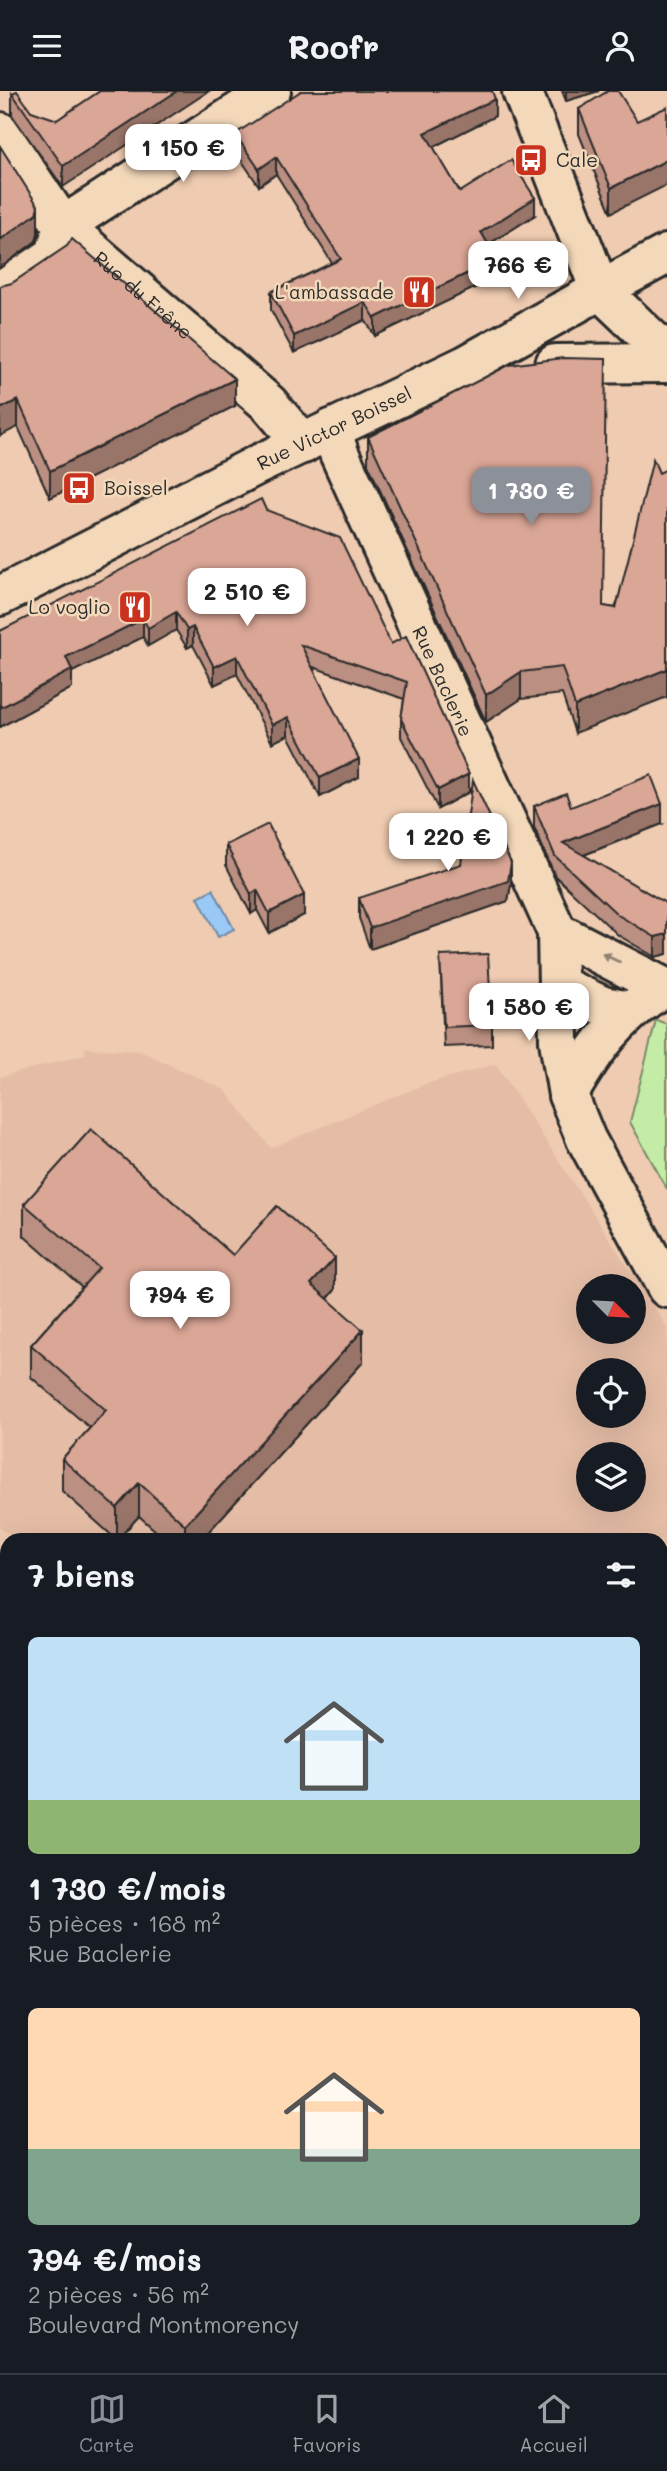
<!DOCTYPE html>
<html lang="fr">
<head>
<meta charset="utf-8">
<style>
  :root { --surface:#171b24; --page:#242831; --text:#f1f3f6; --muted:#9ea1a6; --line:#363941; --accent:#8c9099 }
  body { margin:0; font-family:Mali,sans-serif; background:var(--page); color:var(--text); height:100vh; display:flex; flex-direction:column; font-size:26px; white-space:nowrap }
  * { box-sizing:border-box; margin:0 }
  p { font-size:23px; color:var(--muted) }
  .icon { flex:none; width:38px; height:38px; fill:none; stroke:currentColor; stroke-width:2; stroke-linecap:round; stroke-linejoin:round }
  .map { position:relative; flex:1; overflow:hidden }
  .sheet { position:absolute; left:0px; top:1442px; width:668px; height:840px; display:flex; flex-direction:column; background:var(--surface); border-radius:21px 21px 0 0; box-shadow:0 7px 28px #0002 }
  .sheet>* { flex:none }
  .needle { width:46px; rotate:114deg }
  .controls { position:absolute; left:576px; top:1183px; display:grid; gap:14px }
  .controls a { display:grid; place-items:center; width:70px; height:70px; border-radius:50%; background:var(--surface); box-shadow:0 7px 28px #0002; font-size:35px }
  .price { position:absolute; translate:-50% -60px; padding:0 16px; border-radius:14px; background:#fff; color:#222; font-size:23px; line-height:46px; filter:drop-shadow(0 2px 4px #0008) }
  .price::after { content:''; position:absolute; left:50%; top:42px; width:21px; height:16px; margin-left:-10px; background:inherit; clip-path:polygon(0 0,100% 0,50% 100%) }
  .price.on { background:var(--accent); color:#fff }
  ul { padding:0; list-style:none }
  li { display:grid; align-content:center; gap:14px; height:371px; padding:0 28px }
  li span { display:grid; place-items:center; height:217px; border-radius:10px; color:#555 }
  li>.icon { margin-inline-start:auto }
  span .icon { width:126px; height:126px; fill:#fffc; stroke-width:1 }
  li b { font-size:30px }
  h2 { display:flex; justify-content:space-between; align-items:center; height:84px; padding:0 28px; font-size:30px }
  header { display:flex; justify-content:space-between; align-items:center; height:91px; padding:0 28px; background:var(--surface); font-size:32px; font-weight:800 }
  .menu { display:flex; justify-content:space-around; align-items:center; height:98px; border-top:2px solid var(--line); background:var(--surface); font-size:19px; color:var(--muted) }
  .menu a { display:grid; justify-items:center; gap:4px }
  .menu .on { color:var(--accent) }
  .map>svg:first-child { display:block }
  .built { fill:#e5bda6; fill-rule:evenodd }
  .green { fill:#c5eca7; stroke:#788c69; stroke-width:2 }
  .water { fill:#9bc9f6; stroke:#6e8aa5; stroke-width:2 }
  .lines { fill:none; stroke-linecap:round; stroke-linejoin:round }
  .minor-casing { stroke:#2b2b2b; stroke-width:44 }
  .tertiary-casing { stroke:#2b2b2b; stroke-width:44 }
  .secondary-casing { stroke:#2b2b2b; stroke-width:44 }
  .primary-casing { stroke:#2b2b2b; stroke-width:44 }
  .minor { stroke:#f3d8ba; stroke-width:38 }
  .tertiary { stroke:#f3d8ba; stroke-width:38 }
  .secondary { stroke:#f3d8ba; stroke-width:38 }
  .primary { stroke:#f3d8ba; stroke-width:38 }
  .wall { fill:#bb8f81; stroke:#2b2b2b; stroke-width:2 }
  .shaded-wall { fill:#997469; stroke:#2b2b2b; stroke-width:2 }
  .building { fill:#daa696; stroke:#2b2b2b; stroke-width:2 }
  .oneway { fill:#8f8272 }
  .labels { text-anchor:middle; stroke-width:5; stroke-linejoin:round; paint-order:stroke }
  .poi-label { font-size:19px; fill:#2b2b2b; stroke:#f3d8ba; text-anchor:start }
  .street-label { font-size:19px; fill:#2b2b2b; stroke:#f3d8ba }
</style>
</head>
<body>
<header><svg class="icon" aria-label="menu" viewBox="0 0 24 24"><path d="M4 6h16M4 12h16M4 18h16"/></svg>Roofr<svg class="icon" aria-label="person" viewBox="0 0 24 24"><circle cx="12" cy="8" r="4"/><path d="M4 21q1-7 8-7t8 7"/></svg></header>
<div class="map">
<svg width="667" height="2282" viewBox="0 0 667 2282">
  <rect width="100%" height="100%" fill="#efcbb1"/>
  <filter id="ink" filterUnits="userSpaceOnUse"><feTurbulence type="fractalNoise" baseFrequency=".0143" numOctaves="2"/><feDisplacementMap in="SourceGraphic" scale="14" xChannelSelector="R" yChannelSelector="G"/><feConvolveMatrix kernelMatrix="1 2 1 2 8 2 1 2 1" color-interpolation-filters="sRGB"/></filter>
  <g filter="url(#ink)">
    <path class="built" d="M84,957L140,960L225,999L271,1057L425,993L496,973L667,1236V1990L664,1993L662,1990V1449H16L0,1436V986L86,963ZM588,1195H634V1241H588ZM588,1279H634V1325H588ZM588,1363H634V1409H588Z"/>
    <polygon class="green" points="656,929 667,933 667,1098 630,1031"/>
    <polygon class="water" points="213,798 234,838 218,846 198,806"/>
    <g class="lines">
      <g class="minor-casing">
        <g id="minor">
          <polyline points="522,0 600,199"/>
          <path id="s1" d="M0,41L63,135L269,313L303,353"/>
          <polyline points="0,201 55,164 63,135 271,0"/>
          <path id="s2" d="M331,338L339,362L557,841L559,950L568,1004L586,1048L667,1197"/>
          <polyline points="557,841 667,898"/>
          <polyline points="558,894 603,915 628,920"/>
          <path d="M568,1004C596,955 616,928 663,896"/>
          <polyline points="662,1860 667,1854"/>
          <polyline points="352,2282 357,2275"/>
        </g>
      </g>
      <g class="tertiary-casing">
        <polyline id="tertiary" points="600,199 667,163"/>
      </g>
      <g class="secondary-casing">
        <g id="secondary">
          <polyline points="555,273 667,272"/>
          <path id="s3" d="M0,505L257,374L466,274L600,199L667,263"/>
        </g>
      </g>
      <g class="primary-casing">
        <g id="primary">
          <polyline points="0,1485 7,1491"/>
          <polyline points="0,1573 7,1579"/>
          <polyline points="662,2042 667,2047"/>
          <polyline points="662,2126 667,2131"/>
        </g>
      </g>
      <use href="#minor" class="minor"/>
      <use href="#tertiary" class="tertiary"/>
      <use href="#secondary" class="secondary"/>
      <use href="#primary" class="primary"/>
    </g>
    <g class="wall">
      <polygon points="100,0 63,96 12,24 12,2 31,20 57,29"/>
      <polygon points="562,0 599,0 566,10"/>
      <polygon points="618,0 611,122 579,43 579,18"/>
      <polygon points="495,25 433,56 460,101 535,124 489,153 497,186 375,245 365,229 294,262 271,219 271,201 332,172 276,83 259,95 235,60 235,43"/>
      <polygon points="0,195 235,315 50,407 18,336"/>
      <polygon points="368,346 603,515 616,517 659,382 575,642 562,603 521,608 486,631 368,373"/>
      <polygon points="266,419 391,553 469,701 438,718 401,646 401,628 404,608 313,576 359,686 320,706 288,644 272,652 237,583 214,594 193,554 187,557 176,539 148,555 143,546 72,581 72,597 0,636 0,540"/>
      <polygon points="534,715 571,716 662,733 584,764 667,813 667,863 655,866 618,844 555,785 534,736"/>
      <polygon points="226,754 304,824 269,842 257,819 251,823 226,774"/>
      <polygon points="511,793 508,810 370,858 359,827 359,807"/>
      <polygon points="440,865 492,934 492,954 444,956"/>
      <polygon points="24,1113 233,1164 335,1199 328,1208 363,1271 201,1449 166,1449 139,1425 117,1449 62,1400 62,1368 90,1337 31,1286 31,1254 82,1196 24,1145"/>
    </g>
    <g class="shaded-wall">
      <polygon points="177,0 209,0 63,96 63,75"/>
      <polygon points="566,0 599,0 566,10"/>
      <polygon points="495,8 495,25 425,60 425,42"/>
      <polygon points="276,66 276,83 259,95 259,78"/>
      <polygon points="667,69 667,94 611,122 611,97"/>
      <polygon points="535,107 535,124 481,158 481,141"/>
      <polygon points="38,115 38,142 36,150 0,177 0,149"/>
      <polygon points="497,168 497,186 375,245 375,227"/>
      <polygon points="365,211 365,229 294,262 294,245"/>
      <polygon points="235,288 235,315 50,407 50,380"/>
      <polygon points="18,309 18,336 0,345 0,318"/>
      <polygon points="176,521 176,539 148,555 148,537"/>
      <polygon points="143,528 143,546 72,581 72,597 0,636 0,617 66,566"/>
      <polygon points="193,536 193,554 187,557 187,539"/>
      <polygon points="237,565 237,583 214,594 214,576"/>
      <polygon points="667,578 667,606 575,642 575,615"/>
      <polygon points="521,581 521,608 486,631 486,604"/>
      <polygon points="288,626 288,644 272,652 272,634"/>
      <polygon points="359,668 359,686 320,706 320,687"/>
      <polygon points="469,683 469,701 438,718 438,699"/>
      <polygon points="662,713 662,733 563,772 563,752"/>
      <polygon points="511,772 511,793 508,810 370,858 370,837"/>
      <polygon points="257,799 257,819 251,823 251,803"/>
      <polygon points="304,804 304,824 269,842 269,822"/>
      <polygon points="667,843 667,863 655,866 655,846"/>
      <polygon points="335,1167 335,1199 311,1226 311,1193"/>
      <polygon points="363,1239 363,1271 201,1449 185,1449 185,1434"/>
      <polygon points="139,1392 139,1425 117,1449 117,1417"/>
    </g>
    <g class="building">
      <polygon points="17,0 31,20 57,29 100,0 177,0 63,75 12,2"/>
      <polygon points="301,0 492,0 495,8 425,42 460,101 511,69 535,107 481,141 497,168 375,227 365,211 294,245 271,201 341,168 276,66 259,78 235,43"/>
      <polygon points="608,0 618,0 637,30 667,16 667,69 611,97 579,18"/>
      <polygon points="0,55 38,115 36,123 0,149"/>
      <polygon points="72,148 235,288 50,380 18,309 0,318 0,195 12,192 67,155"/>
      <polygon points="563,267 606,268 603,515 616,517 653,368 659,382 667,378 667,578 575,615 562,576 521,581 486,604 368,346 509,274"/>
      <polygon points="261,408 266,419 340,447 391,553 406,545 469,683 438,699 401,628 407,591 301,554 359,668 320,687 288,626 272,634 237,565 214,576 193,536 187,539 176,521 148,537 143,528 66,566 72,579 0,617 0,540"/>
      <polygon points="651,684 662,713 563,752 667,813 667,843 655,846 618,824 555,765 534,715 566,702 571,716"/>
      <polygon points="473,689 511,772 508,790 370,837 359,807 461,773"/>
      <polygon points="268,733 304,804 269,822 257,799 251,803 226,754"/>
      <polygon points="488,863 492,934 444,936 440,865"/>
      <polygon points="91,1038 233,1164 277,1115 335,1167 311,1193 363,1239 185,1434 139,1392 117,1417 62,1368 106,1319 31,1254 99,1177 24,1113"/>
      <polygon points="555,2275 603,2275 604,2276 605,2275 658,2275 667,2280 667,2282 551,2282"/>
    </g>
    <defs><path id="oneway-solid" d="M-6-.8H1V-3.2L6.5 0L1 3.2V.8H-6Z" transform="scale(1.75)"/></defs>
    <use class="oneway" href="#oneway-solid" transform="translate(611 867) rotate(-155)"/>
  </g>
  <defs>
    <g id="bus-square" transform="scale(1.75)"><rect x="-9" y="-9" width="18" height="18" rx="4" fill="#c8321e" stroke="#f3d8ba"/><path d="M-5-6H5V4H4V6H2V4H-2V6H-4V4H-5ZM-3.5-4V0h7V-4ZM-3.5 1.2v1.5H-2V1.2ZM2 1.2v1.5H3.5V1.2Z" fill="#fff"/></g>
    <g id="restaurant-square" transform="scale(1.75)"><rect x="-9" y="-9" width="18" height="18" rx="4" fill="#c8321e" stroke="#f3d8ba"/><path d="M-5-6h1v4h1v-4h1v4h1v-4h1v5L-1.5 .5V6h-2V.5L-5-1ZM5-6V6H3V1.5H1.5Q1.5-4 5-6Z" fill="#fff"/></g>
  </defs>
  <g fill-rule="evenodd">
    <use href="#bus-square" x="531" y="69"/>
    <use href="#restaurant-square" x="419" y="201"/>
    <use href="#bus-square" x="79" y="397"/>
    <use href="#restaurant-square" x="135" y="516"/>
  </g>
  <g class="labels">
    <g class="poi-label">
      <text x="556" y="76">Cale</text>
      <text x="394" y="208" text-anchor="end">L'ambassade</text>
      <text x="104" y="404">Boissel</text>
      <text x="110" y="523" text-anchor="end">Lo voglio</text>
    </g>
    <g class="street-label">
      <text dy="7" stroke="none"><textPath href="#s1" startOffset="219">Rue du Frêne</textPath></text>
      <text dy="7" stroke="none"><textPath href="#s3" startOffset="374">Rue Victor Boissel</textPath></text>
      <text dy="7" stroke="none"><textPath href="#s2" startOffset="276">Rue Baclerie</textPath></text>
    </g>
  </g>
</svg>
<div class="controls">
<a><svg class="needle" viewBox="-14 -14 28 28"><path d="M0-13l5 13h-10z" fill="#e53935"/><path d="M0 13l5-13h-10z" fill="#9ea1a6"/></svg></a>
<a><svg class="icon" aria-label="locate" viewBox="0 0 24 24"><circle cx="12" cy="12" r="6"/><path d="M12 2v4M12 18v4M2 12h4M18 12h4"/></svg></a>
<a><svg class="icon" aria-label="layers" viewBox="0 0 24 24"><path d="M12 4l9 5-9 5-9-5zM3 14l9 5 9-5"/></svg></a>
</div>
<b class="price" style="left:183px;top:93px">1 150 €</b>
<b class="price" style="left:518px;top:210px">766 €</b>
<b class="price on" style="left:531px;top:436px">1 730 €</b>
<b class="price" style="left:247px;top:537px">2 510 €</b>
<b class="price" style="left:448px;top:782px">1 220 €</b>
<b class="price" style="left:529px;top:952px">1 580 €</b>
<b class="price" style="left:180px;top:1240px">794 €</b>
<section class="sheet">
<h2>7 biens<svg class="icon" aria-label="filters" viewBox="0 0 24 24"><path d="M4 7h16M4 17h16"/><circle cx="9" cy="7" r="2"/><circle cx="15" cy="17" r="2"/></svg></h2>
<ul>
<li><span style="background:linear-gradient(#bfe0f5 75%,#8fb573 0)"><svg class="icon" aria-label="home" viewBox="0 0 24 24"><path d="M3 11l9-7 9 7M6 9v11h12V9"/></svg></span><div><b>1 730 €/mois</b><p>5 pièces · 168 m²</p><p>Rue Baclerie</p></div></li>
<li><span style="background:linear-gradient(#ffd9b3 65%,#7fa58c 0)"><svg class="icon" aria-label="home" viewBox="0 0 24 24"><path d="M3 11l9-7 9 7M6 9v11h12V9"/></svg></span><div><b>794 €/mois</b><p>2 pièces · 56 m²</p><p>Boulevard Montmorency</p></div></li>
</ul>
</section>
</div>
<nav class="menu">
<a class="on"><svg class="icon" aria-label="map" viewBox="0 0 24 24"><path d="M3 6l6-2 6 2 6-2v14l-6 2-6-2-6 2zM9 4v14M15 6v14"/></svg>Carte</a>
<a><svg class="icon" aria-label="saved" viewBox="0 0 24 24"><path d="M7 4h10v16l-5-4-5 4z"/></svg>Favoris</a>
<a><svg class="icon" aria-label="home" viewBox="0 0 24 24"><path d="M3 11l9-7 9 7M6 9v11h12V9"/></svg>Accueil</a>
</nav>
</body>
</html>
